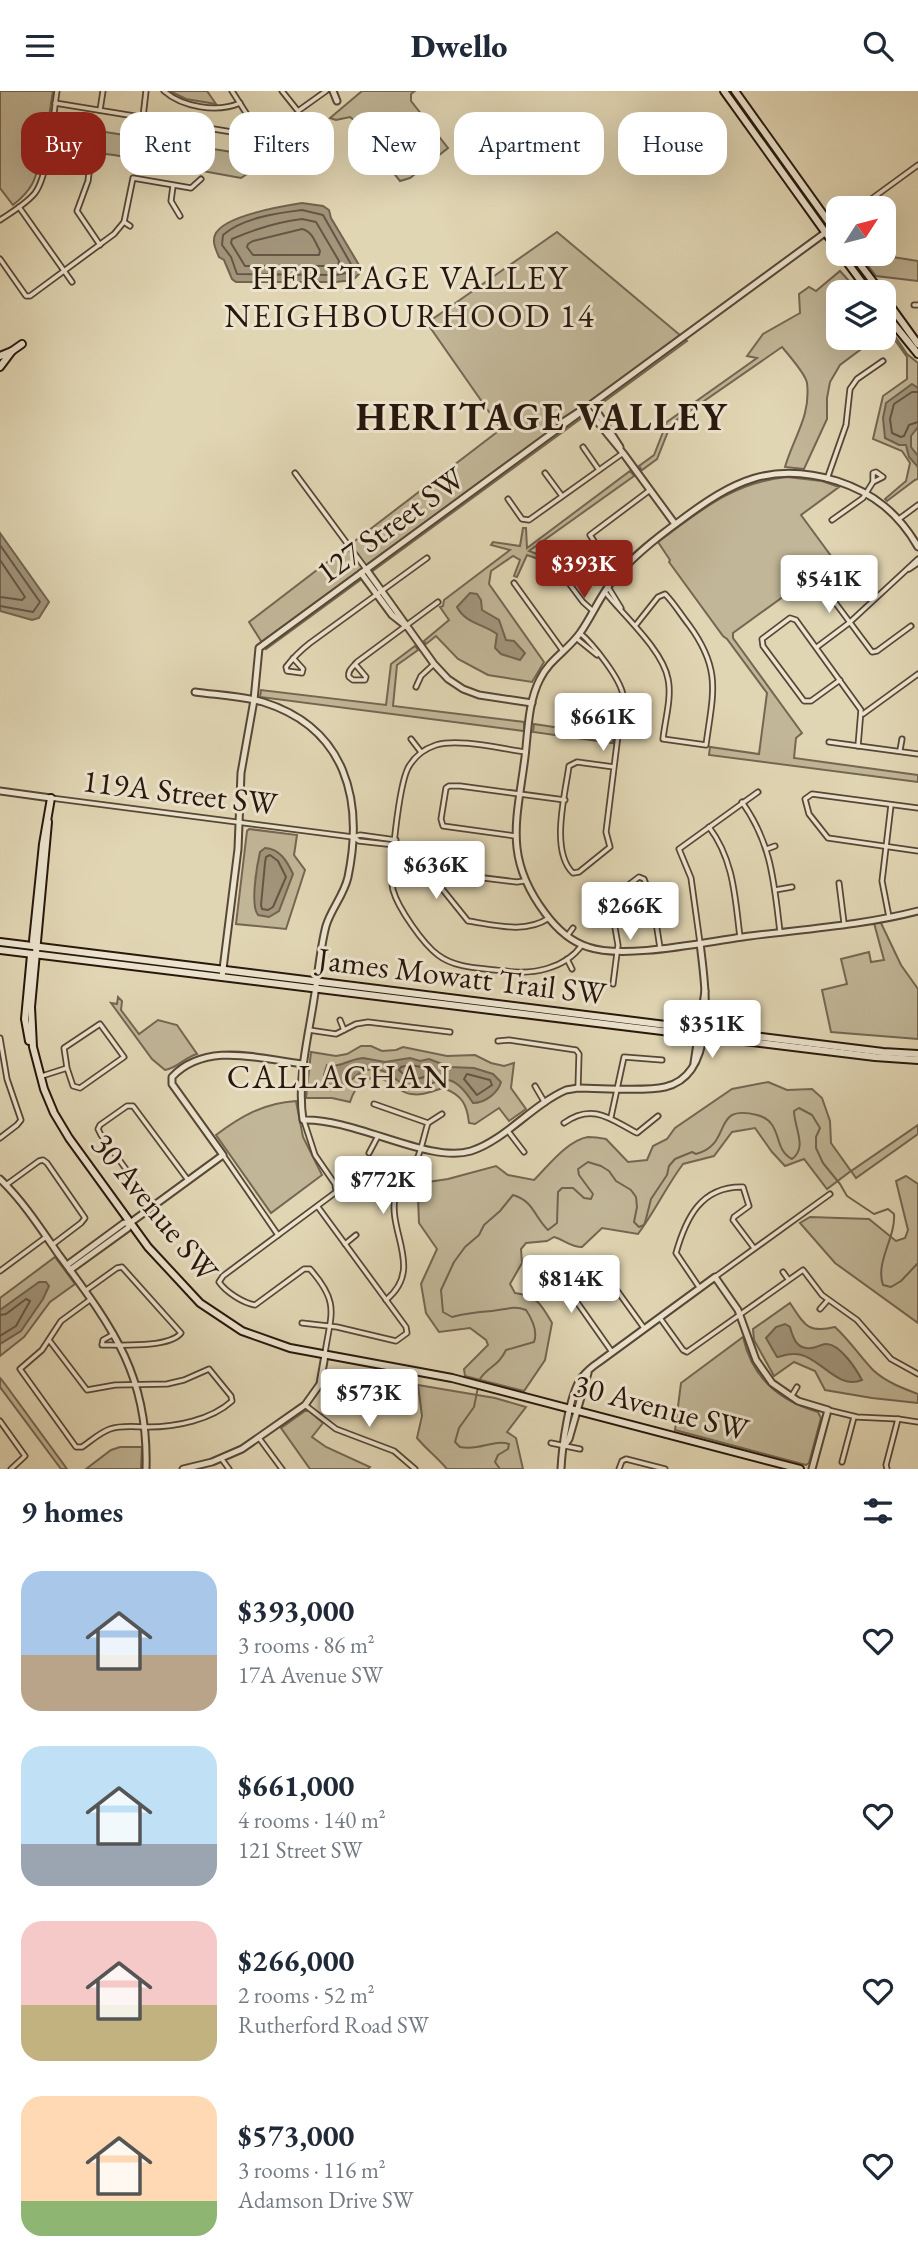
<!DOCTYPE html>
<html lang="en">
<head>
<meta charset="utf-8">
<style>
  :root { --surface:#fff; --page:#f6f6f7; --text:#1f2937; --muted:#747a83; --accent:#8f2418 }
  body { margin:0; font-family:"EB Garamond",serif; background:var(--page); color:var(--text); height:100vh; display:flex; flex-direction:column; font-size:26px; white-space:nowrap }
  * { box-sizing:border-box; margin:0 }
  p { font-size:23px; color:var(--muted) }
  .icon { flex:none; width:38px; height:38px; fill:none; stroke:currentColor; stroke-width:2; stroke-linecap:round; stroke-linejoin:round }
  .map { position:relative; height:1378px; overflow:hidden }
  .drawer { display:flex; flex-direction:column; background:var(--surface); flex:1 }
  .drawer>* { flex:none }
  .hud { position:absolute; left:21px; top:21px; width:877px; height:63px; display:flex; gap:14px }
  .needle { width:46px; rotate:54deg }
  .tools { position:absolute; left:826px; top:105px; display:grid; gap:14px }
  .tools a { display:grid; place-items:center; width:70px; height:70px; border-radius:14px; background:var(--surface); box-shadow:0 7px 28px #0002; font-size:35px }
  .price { position:absolute; translate:-50% -60px; padding:0 16px; border-radius:7px; background:#fff; color:#222; font-size:23px; line-height:46px; filter:drop-shadow(0 2px 4px #0008) }
  .price::after { content:''; position:absolute; left:50%; top:42px; width:21px; height:16px; margin-left:-10px; background:inherit; clip-path:polygon(0 0,100% 0,50% 100%) }
  .price.on { background:var(--accent); color:#fff }
  ul { padding:0; list-style:none }
  li { display:flex; align-items:center; gap:21px; height:175px; padding:0 21px }
  li span { display:grid; place-items:center; flex:none; width:196px; height:140px; border-radius:21px; color:#555 }
  li>.icon { margin-inline-start:auto }
  span .icon { width:84px; height:84px; fill:#fffc; stroke-width:1 }
  li b { font-size:30px }
  h2 { display:flex; justify-content:space-between; align-items:center; height:84px; padding:0 21px; font-size:30px }
  .pill { padding:0 24px; border-radius:21px; background:var(--surface); box-shadow:0 7px 28px #0002; font-size:24px; line-height:63px }
  .pill.on { background:var(--accent); color:#fff }
  header { display:flex; justify-content:space-between; align-items:center; height:91px; padding:0 21px; background:var(--surface); font-size:32px; font-weight:800 }
  .map>svg:first-child { display:block }
  .green { fill:#c1b697; stroke:#746652; stroke-width:2 }
  .water { fill:#a2957b; stroke:#71634f; stroke-width:2 }
  .lines { fill:none; stroke-linecap:round; stroke-linejoin:round }
  .shore { stroke:#645644; stroke-width:2 }
  .stream { stroke:#71634f; stroke-width:2 }
  .minor-casing { stroke:#564736; stroke-width:7 }
  .tertiary-casing { stroke:#564736; stroke-width:9 }
  .secondary-casing { stroke:#27170c; stroke-width:10 }
  .minor { stroke:#ece4ce; stroke-width:3.5 }
  .tertiary { stroke:#ece4ce; stroke-width:5 }
  .secondary { stroke:#ece4ce; stroke-width:6 }
  .labels { text-anchor:middle; stroke-width:6; stroke-linejoin:round; paint-order:stroke }
  .street-label { font-size:32px; fill:#27170c; stroke:#ece4ce }
  .neighbourhood-label { font-size:33px; letter-spacing:2px; fill:#27170c; stroke:#ece4ce }
  .district-label { font-size:38px; font-weight:bold; letter-spacing:2px; fill:#27170c; stroke:#ece4ce }
</style>
</head>
<body>
<header><svg class="icon" aria-label="menu" viewBox="0 0 24 24"><path d="M4 6h16M4 12h16M4 18h16"/></svg>Dwello<svg class="icon" aria-label="search" viewBox="0 0 24 24"><circle cx="10" cy="10" r="6"/><path d="M15 15l6 6"/></svg></header>
<div class="map">
<svg width="918" height="1378" viewBox="0 0 918 1378">
  <rect width="100%" height="100%" fill="#e1d6b4"/>
  <filter id="stains"><feTurbulence type="fractalNoise" baseFrequency=".00286" numOctaves="4"/><feColorMatrix values="0 0 0 0 .2 0 0 0 0 .09 0 0 0 0 .02 0 0 0 .5 -.17"/></filter>
  <radialGradient id="worn" r=".72"><stop offset=".6" stop-color="#630" stop-opacity="0"/><stop offset="1" stop-color="#630" stop-opacity=".3"/></radialGradient>
  <g class="green">
    <path d="M0,0H53L48,32L251,64L283,59L241,87L114,64L43,56C36,84 37,95 13,114L0,97Z"/>
    <polygon points="170,0 207,0 216,13 186,8"/>
    <polygon points="362,0 415,0 411,3 411,10 448,57 410,87 400,90 367,49 368,40 350,26 336,29 330,27"/>
    <polygon points="557,141 687,250 266,558 249,531 501,338 427,232"/>
    <polygon points="859,163 874,163 918,170 918,190 876,185"/>
    <path d="M840,180L859,201H838V247H876L840,274L830,291L827,307V328L804,378L785,376C794,345 811,325 807,292C806,284 788,263 782,256L671,333L657,368L642,379L639,375L654,364L667,331L757,267L747,265L763,243L800,222L799,203L809,196L816,200Z"/>
    <polygon points="884,229 907,263 918,272 918,388 915,389 887,410 885,408 906,390 910,372 902,360 873,348 883,305 907,288 907,266 892,245 884,245"/>
    <polygon points="630,380 634,385 529,460 548,467 547,471 527,464 517,486 514,485 520,469 513,465 491,480 489,493 544,571 532,591 488,584 458,568 436,545 426,553 424,550 449,529 440,516 443,515 444,509 510,459 491,454 493,451 520,455 523,437 526,437 527,457"/>
    <path d="M787,386L822,390L839,396L801,424L834,469L733,542V547L802,642L796,647L794,667L918,684V691L709,664L710,656L759,663L767,602L727,548L723,545L669,471L670,469L658,451C700,420 733,391 787,386Z"/>
    <polygon points="415,555 418,559 397,574 393,615 524,631 524,640 260,606 261,599 386,614 391,573"/>
    <polygon points="534,633 614,645 613,652 533,641"/>
    <polygon points="249,738 297,744 294,764 305,779 286,838 236,833 247,740"/>
    <polygon points="874,832 881,832 901,874 918,898 918,948 831,941 822,899 847,893 841,868 869,861 871,871 884,869"/>
    <path d="M118,906L122,910L121,919L139,943L158,929L177,934L197,963C185,966 178,977 165,979L152,968L111,912L117,913Z"/>
    <path d="M361,955H371L382,960L396,959L403,956L447,965L475,964L491,972L504,975L514,972L511,997L526,1018L509,1030L499,1017L475,1033L469,1032C467,1013 462,1004 443,997C432,1000 423,1005 411,1003C401,1002 396,994 387,990C368,980 355,995 350,1011L332,1007H306L311,961L336,965L347,963Z"/>
    <path d="M768,991L787,999L812,998L822,1007L830,1030L831,1052L851,1080L918,1034V1043L856,1087L851,1080L827,1098L804,1068L785,1075L772,1061L755,1037L732,1041L714,1065L683,1073C666,1096 655,1120 638,1143L602,1137L582,1156C570,1156 565,1149 554,1146L547,1150L526,1152L521,1158L522,1172L510,1193L515,1202C537,1205 541,1213 552,1232L545,1269L524,1300L465,1285L464,1278L488,1254L486,1249L470,1237L439,1241L426,1222L421,1193L437,1158L419,1132L418,1106L428,1091L448,1088L496,1075L508,1084L534,1089C548,1075 568,1049 588,1046C593,1046 601,1047 606,1048L628,1071L647,1069L653,1055L667,1048L675,1037L732,998Z"/>
    <path d="M296,1010L303,1046L322,1084L271,1122L216,1044C241,1025 264,1012 296,1010Z"/>
    <polygon points="906,1085 918,1093 918,1232 835,1172 800,1132 810,1126 869,1128 896,1150 905,1147 908,1139 896,1090"/>
    <polygon points="55,1166 75,1193 50,1211 24,1246 0,1265 0,1207"/>
    <path d="M790,1212C804,1233 807,1243 835,1236C849,1249 860,1265 873,1279C886,1291 902,1297 918,1303V1312L872,1307L825,1299L815,1280L794,1271L774,1285L754,1249L753,1238Z"/>
    <path d="M743,1246C752,1287 779,1310 818,1321L821,1327L809,1372L806,1374L675,1339L681,1292Z"/>
    <polygon points="0,1287 5,1293 67,1378 61,1378 0,1296"/>
    <path d="M418,1294L495,1307L526,1316L507,1341L516,1347L523,1378H447C437,1366 427,1359 417,1347L422,1325Z"/>
    <polygon points="305,1320 309,1320 323,1332 312,1346 326,1356 370,1376 368,1378 310,1378 281,1337"/>
    <polygon points="120,1356 142,1356 141,1378 86,1378 111,1359"/>
  </g>
  <g class="water">
    <path d="M302,112L323,115L329,119L331,127L359,174V183L353,189L336,191H236L232,188L224,169L219,166C216,159 212,151 215,144C222,125 283,115 302,112Z"/>
    <polygon points="912,293 918,297 918,336 911,345 911,356 918,365 918,376 909,366 906,354 899,354 885,347 883,327 886,312"/>
    <polygon points="0,442 49,511 39,527 32,529 0,520"/>
    <path d="M470,502L477,503L481,509L482,519L499,529L506,549L514,550L525,562L520,569L501,563L495,557L497,543C483,533 465,532 457,516Z"/>
    <path d="M265,757C280,758 287,770 293,783L279,820L269,826L258,824C250,814 257,774 260,761Z"/>
    <path d="M363,967L385,971L410,967L420,970L429,968L450,976L474,977L493,983L501,991C498,1002 485,1012 473,1012C444,966 434,1004 407,995C395,990 387,977 372,978C353,980 350,998 329,998L324,984L327,974C341,977 349,968 363,967Z"/>
    <polygon points="39,1191 46,1191 49,1195 43,1208 21,1240 0,1253 0,1219"/>
    <path d="M785,1233L790,1236C793,1247 797,1259 811,1257C817,1257 822,1252 827,1253C841,1254 856,1278 862,1289C836,1300 819,1262 793,1263C788,1263 782,1265 777,1266L766,1247L776,1236Z"/>
  </g>
  <g class="lines">
    <g class="shore">
      <path d="M302,119L323,124L352,175L351,181L336,184L237,183L231,166L222,154L223,144C242,127 277,122 302,119Z"/>
      <path d="M302,128L316,131L339,170L338,175H245L231,152L232,148C255,138 277,131 302,128Z"/>
      <path d="M302,138C312,140 315,151 320,160L319,164H253L247,156L248,153L253,150Z"/>
      <polyline points="918,301 912,301 894,313 890,328 892,342 901,346 904,345 909,334 918,331"/>
      <polyline points="0,454 40,511 33,521 0,515"/>
      <polyline points="0,469 25,506 22,509 0,506"/>
      <polygon points="270,764 278,770 286,786 273,816 268,819 262,818 261,814 265,772 266,766"/>
      <polygon points="410,974 433,978 434,982 421,987 409,988 399,979 401,976"/>
      <polygon points="467,983 490,989 492,994 477,1004 464,988"/>
      <polyline points="0,1224 6,1223 26,1208 30,1210 16,1235 0,1245"/>
    </g>
    <g class="stream">
      <path d="M480,1288C488,1275 498,1276 506,1259L534,1251C538,1240 532,1228 526,1219C513,1214 505,1219 492,1220C478,1221 466,1222 452,1226L443,1221L441,1199L454,1171L465,1156L479,1144L484,1134L500,1120L513,1104C534,1110 534,1126 548,1139L557,1132L558,1101L562,1097H573L584,1107L591,1108L593,1103L579,1084L578,1078L588,1071L601,1075L609,1080L616,1090L631,1099L636,1106L637,1116L634,1131L639,1136L644,1134L646,1128L651,1108L667,1084L669,1075L675,1068L692,1061L696,1063C734,1053 710,1012 757,1024C784,1031 772,1058 792,1068C808,1057 794,1036 794,1020L799,1017L812,1024L820,1037L816,1046V1057L823,1072L840,1093L847,1105L874,1123L888,1118L894,1123C896,1146 875,1171 883,1194L891,1196L901,1190L918,1172"/>
      <path d="M478,1296L474,1316L459,1337L455,1351L460,1356C481,1360 493,1348 509,1353L508,1358L498,1364L495,1371L500,1378"/>
    </g>
    <g class="minor-casing">
      <g id="minor">
        <path d="M164,0C182,16 217,22 240,12"/>
        <polyline points="232,0 257,39"/>
        <polyline points="282,0 298,20 326,0"/>
        <polyline points="55,12 232,41 244,38 254,31"/>
        <polyline points="100,19 103,0"/>
        <polyline points="143,26 146,0"/>
        <polyline points="48,58 91,66 88,90 77,120 100,154"/>
        <polyline points="173,95 171,110 180,125"/>
        <polyline points="19,116 72,191"/>
        <polyline points="859,117 918,74"/>
        <path d="M0,129C12,121 26,113 35,102C49,83 53,25 57,0"/>
        <polyline points="124,131 130,135"/>
        <polyline points="0,168 26,205 30,205 114,143 124,131 133,87 191,97 201,88"/>
        <polyline points="914,214 918,214"/>
        <polyline points="583,356 599,379"/>
        <polygon points="876,381 883,386 873,391 873,382"/>
        <polyline points="295,382 366,478"/>
        <polyline points="545,382 562,405"/>
        <polyline points="827,388 846,334 850,298 857,288 883,270"/>
        <polyline points="508,408 522,428 529,429 623,362"/>
        <polyline points="899,428 918,414"/>
        <polyline points="832,429 863,407 873,391"/>
        <polyline points="553,471 583,511 593,520"/>
        <polyline points="909,478 918,472"/>
        <polyline points="617,485 590,444 650,399"/>
        <polyline points="514,492 563,560"/>
        <polyline points="608,496 621,517"/>
        <path d="M605,501C622,523 663,559 668,588C672,606 665,629 663,648L706,654C713,602 722,579 689,534C681,524 674,512 665,503L658,506L635,535"/>
        <polyline points="828,502 872,561 877,560 911,535"/>
        <path d="M580,542C593,553 620,587 623,604L606,741L610,756L579,781L573,782C550,760 565,704 569,675L577,671L614,676"/>
        <polyline points="576,547 597,564"/>
        <polyline points="817,556 849,532 918,468"/>
        <path d="M293,567L303,578L302,582L287,580L286,576C293,567 301,559 310,552L427,467"/>
        <path d="M355,573L366,586L365,589H353L349,586C347,580 353,576 357,571L438,511"/>
        <polyline points="840,589 811,610 804,610 763,555 762,548 790,527 796,529 861,619 858,655"/>
        <polyline points="416,596 421,585 434,573"/>
        <polyline points="569,608 569,613 574,615 621,621"/>
        <polyline points="863,623 918,583"/>
        <polyline points="411,648 421,661"/>
        <polyline points="829,651 918,663"/>
        <polyline points="900,659 902,648"/>
        <path d="M526,661C501,658 459,647 436,654C424,658 414,666 408,677C399,695 389,781 393,799C398,817 423,853 438,864C456,878 483,877 505,880C532,884 565,878 582,854"/>
        <polyline points="51,707 353,746 359,750 395,754"/>
        <path d="M742,711C772,753 774,792 780,841"/>
        <polyline points="918,717 812,703 805,708 809,723 828,747 918,760"/>
        <path d="M709,736C734,769 735,807 740,846"/>
        <polyline points="515,745 443,735 441,728 446,697 449,695 460,695 565,709"/>
        <polyline points="353,746 360,744 396,749"/>
        <polyline points="767,758 775,755"/>
        <path d="M524,790L517,791L443,782L436,785L439,794L468,830C495,834 525,843 549,827"/>
        <polyline points="839,792 844,832"/>
        <polyline points="775,799 792,796"/>
        <polyline points="889,826 882,790 891,714"/>
        <polyline points="567,845 573,837"/>
        <polyline points="700,852 691,787 679,758 758,701"/>
        <polyline points="567,868 572,878"/>
        <polyline points="613,893 618,854 610,808 639,786 644,788 653,812 660,857"/>
        <polyline points="340,929 344,939"/>
        <polyline points="309,939 336,943 356,933 368,931 450,941"/>
        <polyline points="0,947 7,988 21,1029 17,1034 0,1047"/>
        <polyline points="498,950 509,949 576,959 579,963 578,997"/>
        <polyline points="42,985 67,977 73,995 80,997 124,966 100,933 64,957 67,977"/>
        <polyline points="535,995 545,1012"/>
        <polyline points="374,1013 428,1032 442,1023"/>
        <polyline points="611,1026 624,966 662,969"/>
        <path d="M304,1030L315,1064L335,1093L336,1101L223,1185L219,1191C226,1201 243,1212 255,1214L304,1178H310C340,1212 331,1222 325,1262"/>
        <path d="M564,1032C593,1011 612,1029 637,1042L658,1025"/>
        <polyline points="508,1040 524,1061"/>
        <polyline points="369,1062 378,1045"/>
        <polyline points="223,1064 278,1144"/>
        <polyline points="6,1094 39,1070 43,1069 47,1072 85,1127 81,1132 52,1154"/>
        <polyline points="153,1115 101,1044 98,1038 100,1034 127,1015 133,1015 188,1089"/>
        <polyline points="345,1153 356,1144"/>
        <polyline points="532,1176 542,1174 598,1183 616,1198 644,1237"/>
        <polyline points="561,1177 567,1197 612,1261"/>
        <polyline points="0,1180 46,1146"/>
        <polyline points="783,1181 788,1188"/>
        <polyline points="715,1186 830,1103"/>
        <path d="M699,1196L676,1162C686,1127 701,1095 743,1096L749,1115L734,1126L733,1129L754,1157"/>
        <path d="M85,1200L117,1177L122,1176L181,1242C169,1257 121,1254 102,1254L103,1249L114,1243"/>
        <path d="M386,1209C424,1178 388,1142 395,1106C398,1090 411,1082 417,1068C422,1057 424,1044 428,1032"/>
        <polyline points="820,1218 828,1209"/>
        <polyline points="660,1227 683,1259 687,1261 803,1179 822,1204 857,1229 891,1268 918,1283"/>
        <polyline points="302,1232 337,1236 396,1250 407,1242 406,1236 318,1116"/>
        <path d="M49,1249L87,1299L115,1294L167,1293L184,1289L209,1278L231,1305L232,1310C211,1329 176,1336 148,1336C135,1336 122,1334 110,1338C99,1342 91,1350 82,1356H76L20,1278L42,1259L61,1230L91,1208"/>
        <polyline points="791,1306 797,1296"/>
        <polyline points="305,1314 336,1338 394,1360 415,1378"/>
        <polyline points="828,1319 857,1326 898,1328 918,1331"/>
        <polyline points="0,1330 25,1365 11,1378"/>
        <polyline points="259,1347 282,1378"/>
        <polyline points="551,1352 580,1358"/>
        <polyline points="221,1367 229,1378"/>
        <polyline points="842,1371 854,1326"/>
        <polyline points="619,1378 622,1370 626,1368 665,1378"/>
        <polyline points="887,1378 886,1374 898,1328"/>
      </g>
    </g>
    <g class="tertiary-casing">
      <g id="tertiary">
        <polyline points="333,0 337,10"/>
        <polyline points="592,313 620,356"/>
        <polyline points="586,317 623,362 675,433"/>
        <polyline points="563,331 583,318"/>
        <path d="M918,456C899,423 874,402 837,390C771,370 733,390 681,429C656,447 633,465 613,489C600,505 592,525 580,542C568,559 549,569 540,588C528,611 528,641 525,666C517,729 503,766 545,822C556,837 569,850 588,856C625,869 709,850 750,845C806,838 864,834 918,820"/>
        <polyline points="366,478 434,573 448,588 463,598 479,604 532,612"/>
        <polyline points="361,482 392,524 406,535"/>
        <path d="M195,601C217,604 241,605 263,611C346,637 364,709 348,786C344,804 331,818 326,835C320,858 318,884 314,908C308,948 297,988 303,1029C355,1027 429,1073 471,1060C505,1049 532,1014 566,999L578,997C601,997 644,1001 665,996C719,984 705,893 700,852"/>
        <polyline points="0,700 51,707"/>
        <polyline points="222,886 238,758 241,682 254,609 259,557 833,136"/>
        <polyline points="694,972 705,900"/>
        <path d="M0,1088C23,1110 41,1138 59,1164C112,1236 149,1284 146,1378"/>
        <path d="M67,1174L124,1132H130L223,1064L172,993V986C206,950 260,968 303,973"/>
        <polyline points="70,1179 128,1137 130,1132"/>
        <polyline points="564,1355 569,1348 588,1282"/>
        <polyline points="183,1378 212,1371 242,1358 305,1314 320,1293 325,1264"/>
        <path d="M561,1378C562,1357 569,1302 582,1286C587,1280 593,1275 599,1271L715,1186L738,1219L756,1269L772,1292L798,1310L828,1319L812,1378"/>
      </g>
    </g>
    <g class="secondary-casing">
      <g id="secondary">
        <polyline points="724,0 838,159"/>
        <polyline points="735,0 838,144"/>
        <polyline points="841,163 869,201"/>
        <polyline points="852,163 881,201"/>
        <polyline points="884,206 918,253"/>
        <polyline points="884,221 918,263"/>
        <polyline points="12,260 22,253"/>
        <polyline points="0,265 12,260 0,276"/>
        <polyline points="48,731 31,916 33,956 44,998 54,1022 69,1047 148,1156 200,1212 242,1240 290,1257 452,1287 800,1378"/>
        <polyline points="33,850 43,753 51,707"/>
        <polyline points="0,851 883,961 918,963"/>
        <polyline points="0,859 875,966 918,969"/>
        <polyline points="29,950 25,928 31,864"/>
      </g>
    </g>
    <use href="#minor" class="minor"/>
    <use href="#tertiary" class="tertiary"/>
    <use href="#secondary" class="secondary"/>
  </g>
  <g class="labels">
    <g class="street-label">
      <text transform="translate(390 434) rotate(-36)" y="11">127 Street SW</text>
      <text transform="translate(180 701) rotate(7)" y="11">119A Street SW</text>
      <text transform="translate(462 885) rotate(7)" y="11">James Mowatt Trail SW</text>
      <text transform="translate(155 1116) rotate(51)" y="11">30 Avenue SW</text>
      <text transform="translate(661 1316) rotate(15)" y="11">30 Avenue SW</text>
    </g>
    <g class="neighbourhood-label">
      <text x="410" y="198">HERITAGE VALLEY<tspan x="410" dy="38">NEIGHBOURHOOD 14</tspan></text>
      <text x="339" y="997">CALLAGHAN</text>
    </g>
    <g class="district-label">
      <text x="542" y="339">HERITAGE VALLEY</text>
    </g>
  </g>
  <rect width="100%" height="100%" filter="url(#stains)"/>
  <rect width="100%" height="100%" fill="url(#worn)"/>
</svg>
<div class="tools">
<a><svg class="needle" viewBox="-14 -14 28 28"><path d="M0-13l5 13h-10z" fill="#e53935"/><path d="M0 13l5-13h-10z" fill="#747a83"/></svg></a>
<a><svg class="icon" aria-label="layers" viewBox="0 0 24 24"><path d="M12 4l9 5-9 5-9-5zM3 14l9 5 9-5"/></svg></a>
</div>
<b class="price on" style="left:584px;top:509px">$393K</b>
<b class="price" style="left:829px;top:524px">$541K</b>
<b class="price" style="left:603px;top:662px">$661K</b>
<b class="price" style="left:436px;top:810px">$636K</b>
<b class="price" style="left:630px;top:851px">$266K</b>
<b class="price" style="left:712px;top:969px">$351K</b>
<b class="price" style="left:383px;top:1125px">$772K</b>
<b class="price" style="left:571px;top:1224px">$814K</b>
<b class="price" style="left:369px;top:1338px">$573K</b>
<div class="hud">
<a class="pill on">Buy</a>
<a class="pill">Rent</a>
<a class="pill">Filters</a>
<a class="pill">New</a>
<a class="pill">Apartment</a>
<a class="pill">House</a>
</div>
</div>
<section class="drawer">
<h2>9 homes<svg class="icon" aria-label="filters" viewBox="0 0 24 24"><path d="M4 7h16M4 17h16"/><circle cx="9" cy="7" r="2"/><circle cx="15" cy="17" r="2"/></svg></h2>
<ul>
<li><span style="background:linear-gradient(#a9c7e8 60%,#b9a48a 0)"><svg class="icon" aria-label="home" viewBox="0 0 24 24"><path d="M3 11l9-7 9 7M6 9v11h12V9"/></svg></span><div><b>$393,000</b><p>3 rooms · 86 m²</p><p>17A Avenue SW</p></div><svg class="icon" aria-label="heart" viewBox="0 0 24 24"><path d="M12 20l-8-8c-3-5 5-10 8-4 3-6 11-1 8 4z"/></svg></li>
<li><span style="background:linear-gradient(#bfe0f5 70%,#9aa5b1 0)"><svg class="icon" aria-label="home" viewBox="0 0 24 24"><path d="M3 11l9-7 9 7M6 9v11h12V9"/></svg></span><div><b>$661,000</b><p>4 rooms · 140 m²</p><p>121 Street SW</p></div><svg class="icon" aria-label="heart" viewBox="0 0 24 24"><path d="M12 20l-8-8c-3-5 5-10 8-4 3-6 11-1 8 4z"/></svg></li>
<li><span style="background:linear-gradient(#f6c9c9 60%,#c2b280 0)"><svg class="icon" aria-label="home" viewBox="0 0 24 24"><path d="M3 11l9-7 9 7M6 9v11h12V9"/></svg></span><div><b>$266,000</b><p>2 rooms · 52 m²</p><p>Rutherford Road SW</p></div><svg class="icon" aria-label="heart" viewBox="0 0 24 24"><path d="M12 20l-8-8c-3-5 5-10 8-4 3-6 11-1 8 4z"/></svg></li>
<li><span style="background:linear-gradient(#ffd9b3 75%,#8fb573 0)"><svg class="icon" aria-label="home" viewBox="0 0 24 24"><path d="M3 11l9-7 9 7M6 9v11h12V9"/></svg></span><div><b>$573,000</b><p>3 rooms · 116 m²</p><p>Adamson Drive SW</p></div><svg class="icon" aria-label="heart" viewBox="0 0 24 24"><path d="M12 20l-8-8c-3-5 5-10 8-4 3-6 11-1 8 4z"/></svg></li>
</ul>
</section>
</body>
</html>
